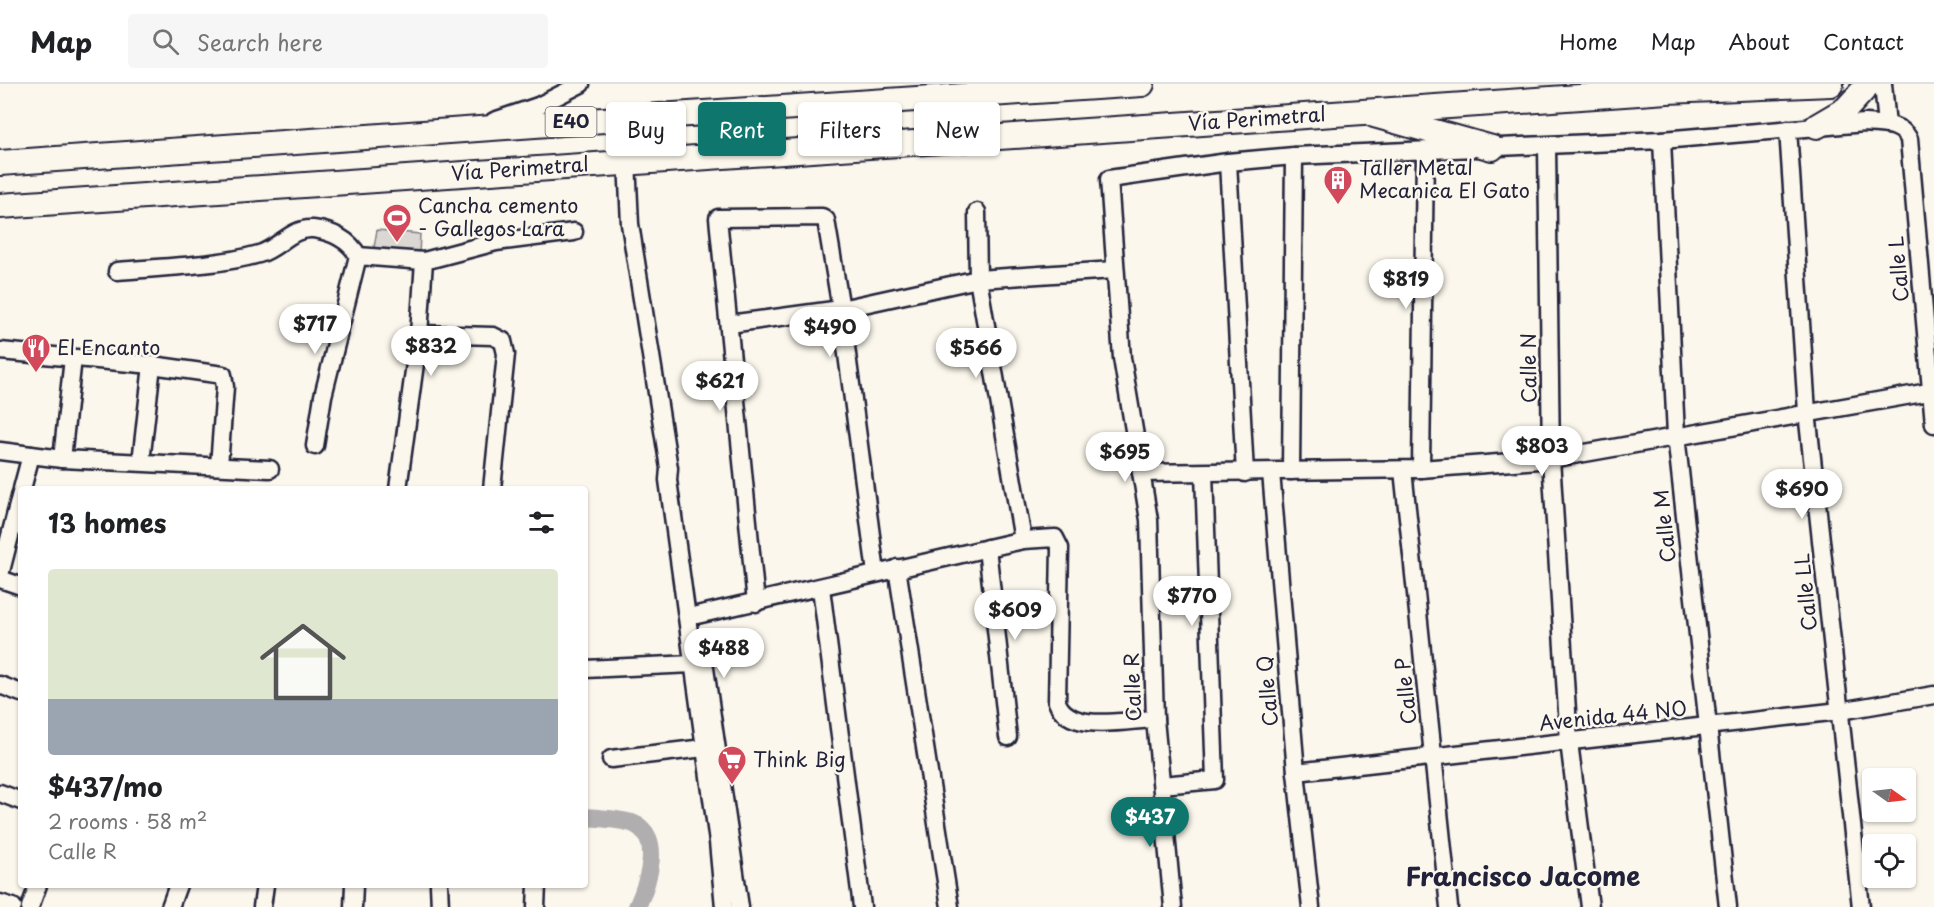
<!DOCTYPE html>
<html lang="en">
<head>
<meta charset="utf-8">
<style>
  :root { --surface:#fff; --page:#f6f6f6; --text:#202124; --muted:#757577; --line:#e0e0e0; --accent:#0f766e }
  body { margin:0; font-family:"Playpen Sans",sans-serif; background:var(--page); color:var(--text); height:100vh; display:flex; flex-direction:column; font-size:22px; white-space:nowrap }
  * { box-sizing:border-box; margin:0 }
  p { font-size:20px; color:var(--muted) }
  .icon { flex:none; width:33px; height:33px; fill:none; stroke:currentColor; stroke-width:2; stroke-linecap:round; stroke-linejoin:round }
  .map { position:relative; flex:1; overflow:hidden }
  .details { position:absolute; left:18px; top:402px; width:570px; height:402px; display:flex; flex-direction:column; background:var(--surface); border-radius:6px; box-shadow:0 2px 4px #0004 }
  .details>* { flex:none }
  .top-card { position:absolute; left:606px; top:18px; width:570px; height:54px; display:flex; gap:12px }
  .needle { width:39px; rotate:104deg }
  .tools { position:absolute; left:1862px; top:684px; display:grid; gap:12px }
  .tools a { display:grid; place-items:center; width:54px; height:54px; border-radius:6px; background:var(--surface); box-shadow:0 2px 4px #0004; font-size:30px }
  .price { position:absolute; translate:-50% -51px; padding:0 14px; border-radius:21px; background:#fff; color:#222; font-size:20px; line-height:39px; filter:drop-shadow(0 2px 3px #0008) }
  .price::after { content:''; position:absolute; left:50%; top:36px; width:18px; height:14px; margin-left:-9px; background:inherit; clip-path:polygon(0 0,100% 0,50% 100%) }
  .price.active { background:var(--accent); color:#fff }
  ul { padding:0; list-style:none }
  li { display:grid; align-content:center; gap:12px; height:318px; padding:0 30px }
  li span { display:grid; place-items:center; height:186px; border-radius:6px; color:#555 }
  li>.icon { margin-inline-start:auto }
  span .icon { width:108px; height:108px; fill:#fffc; stroke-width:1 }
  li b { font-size:26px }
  h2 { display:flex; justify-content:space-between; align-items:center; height:72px; padding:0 30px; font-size:26px }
  .pill { padding:0 21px; border-radius:6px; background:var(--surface); box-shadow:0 2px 4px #0004; font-size:21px; line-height:54px }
  .pill.active { background:var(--accent); color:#fff }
  header { display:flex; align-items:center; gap:36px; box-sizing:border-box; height:84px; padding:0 30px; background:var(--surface); border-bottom:2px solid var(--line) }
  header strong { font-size:28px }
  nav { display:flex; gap:33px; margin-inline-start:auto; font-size:21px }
  .search { width:420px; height:54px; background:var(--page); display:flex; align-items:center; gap:15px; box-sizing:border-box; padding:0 21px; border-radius:6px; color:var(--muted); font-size:22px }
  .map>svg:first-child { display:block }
  .green { fill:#dbd8d3; stroke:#7e7d87; stroke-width:1.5 }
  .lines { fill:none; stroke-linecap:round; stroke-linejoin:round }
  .canal { stroke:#b1aeb0; stroke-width:18 }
  .minor-casing { stroke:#22223b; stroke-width:21 }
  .highway-casing { stroke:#22223b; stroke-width:28 }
  .minor { stroke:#fbf7ec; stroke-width:16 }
  .highway { stroke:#fbf7ec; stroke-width:24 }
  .labels { text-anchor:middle; stroke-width:5; stroke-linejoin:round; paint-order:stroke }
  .shield { fill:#fbf7ec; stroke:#636270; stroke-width:1.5 }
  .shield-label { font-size:18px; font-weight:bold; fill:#22223b }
  .street-label { font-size:20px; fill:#22223b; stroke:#fbf7ec }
  .poi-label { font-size:20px; fill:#22223b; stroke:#fbf7ec; text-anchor:start }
  .district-label { font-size:26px; font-weight:bold; fill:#22223b; stroke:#fbf7ec }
</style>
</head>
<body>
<header>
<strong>Map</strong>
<div class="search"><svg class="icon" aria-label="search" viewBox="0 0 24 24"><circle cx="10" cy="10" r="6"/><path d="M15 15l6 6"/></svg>Search here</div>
<nav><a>Home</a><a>Map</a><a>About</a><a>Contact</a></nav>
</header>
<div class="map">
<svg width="1934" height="823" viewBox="0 0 1934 823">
  <rect width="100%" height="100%" fill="#fbf7ec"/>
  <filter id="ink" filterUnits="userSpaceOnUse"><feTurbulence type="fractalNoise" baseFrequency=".0167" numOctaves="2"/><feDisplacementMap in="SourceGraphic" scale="12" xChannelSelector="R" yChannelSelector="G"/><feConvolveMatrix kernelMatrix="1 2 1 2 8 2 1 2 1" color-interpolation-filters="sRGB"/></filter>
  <g filter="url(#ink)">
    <polygon class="green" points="377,146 420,150 419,172 373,169"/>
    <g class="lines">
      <path class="canal" d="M585,733C600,734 618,735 632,739C665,751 647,801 637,823"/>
      <g class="minor-casing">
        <g id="minor">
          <polyline points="1883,0 1887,41"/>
          <polyline points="494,37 538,22 581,0"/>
          <polyline points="1788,45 1807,328 1861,823"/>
          <polyline points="1662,56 1676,351 1728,823"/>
          <polyline points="1547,62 1551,375 1569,658 1590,823"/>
          <polyline points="627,77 630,140 669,384 668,396 718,758 724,823"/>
          <polyline points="1228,78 1245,389"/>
          <polyline points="977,128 978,195 1023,456"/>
          <path d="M117,187C161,183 217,182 259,170C278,165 292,143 313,145C331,147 350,156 358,172"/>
          <polyline points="729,240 841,225 978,195 1114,186"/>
          <polyline points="419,250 493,252 503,257 506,270 492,405"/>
          <polyline points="0,267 152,281 223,291 225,303 219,382"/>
          <polyline points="315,362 323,312 358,172 424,177 496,158 574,148"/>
          <polyline points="0,367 62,375 270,385"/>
          <polyline points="62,375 73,274"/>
          <polyline points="141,378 152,281"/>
          <polyline points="1421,385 1425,67"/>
          <polyline points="1403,386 1449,823"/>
          <polyline points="1291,387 1294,72"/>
          <polyline points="1271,388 1296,688 1311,823"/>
          <polyline points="1141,389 1421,385 1551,375 1934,307"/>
          <polyline points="22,405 31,371"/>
          <polyline points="398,405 419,250 424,177"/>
          <polyline points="987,464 1008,653"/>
          <polyline points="897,484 950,823"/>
          <polyline points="0,491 21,409"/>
          <polyline points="0,495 21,502"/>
          <polyline points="821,504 862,823"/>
          <polyline points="756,519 718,134 822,133 826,136 841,225 876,489"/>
          <path d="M697,531L1023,456L1055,454L1060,464L1057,618C1069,650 1126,636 1155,635"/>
          <polyline points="701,557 740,823"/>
          <polyline points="585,585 693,580"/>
          <polyline points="0,601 21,609"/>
          <polyline points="611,675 704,664"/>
          <polyline points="1296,688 1840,627 1934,611"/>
          <polyline points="1162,701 1215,696 1204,389"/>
          <polyline points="0,709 21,717"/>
          <polyline points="439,801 440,823"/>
          <polyline points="0,819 13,823"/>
          <polyline points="30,823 38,801"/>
          <polyline points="170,823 178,801"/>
          <polyline points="262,823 265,801"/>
          <polyline points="353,823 354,801"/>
          <polyline points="536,823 537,801"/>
          <path d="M1173,823L1155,635L1149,436L1122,274L1109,95L1228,78L1294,72L1662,56L1865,39C1882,41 1900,38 1909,55L1934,340"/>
        </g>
      </g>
      <g class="highway-casing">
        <g id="highway">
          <polyline points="1374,31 1492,64"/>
          <polyline points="1817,42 1846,25 1869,0"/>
          <path d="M0,79C381,53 761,23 1142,0"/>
          <polyline points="0,122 1667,7 1831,0"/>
        </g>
      </g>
      <use href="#minor" class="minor"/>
      <use href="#highway" class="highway"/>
    </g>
  </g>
  <defs>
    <g id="building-pin" transform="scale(1.5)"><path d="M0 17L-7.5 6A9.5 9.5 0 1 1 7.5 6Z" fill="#d1495b" stroke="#fbf7ec"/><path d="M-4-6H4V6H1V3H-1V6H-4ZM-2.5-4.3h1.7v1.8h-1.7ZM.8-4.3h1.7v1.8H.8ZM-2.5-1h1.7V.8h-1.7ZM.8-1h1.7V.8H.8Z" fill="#fff"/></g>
    <g id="stadium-pin" transform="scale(1.5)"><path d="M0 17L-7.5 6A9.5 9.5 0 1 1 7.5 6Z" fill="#d1495b" stroke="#fbf7ec"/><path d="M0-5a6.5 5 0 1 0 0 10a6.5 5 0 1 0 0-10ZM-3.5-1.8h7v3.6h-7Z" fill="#fff"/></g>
    <g id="restaurant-pin" transform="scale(1.5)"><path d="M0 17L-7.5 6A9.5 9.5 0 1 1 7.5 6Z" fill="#d1495b" stroke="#fbf7ec"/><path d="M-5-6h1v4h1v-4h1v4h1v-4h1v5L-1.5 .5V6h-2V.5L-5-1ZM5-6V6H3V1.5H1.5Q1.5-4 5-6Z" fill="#fff"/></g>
    <g id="supermarket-pin" transform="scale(1.5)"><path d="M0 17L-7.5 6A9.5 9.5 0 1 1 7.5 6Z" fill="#d1495b" stroke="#fbf7ec"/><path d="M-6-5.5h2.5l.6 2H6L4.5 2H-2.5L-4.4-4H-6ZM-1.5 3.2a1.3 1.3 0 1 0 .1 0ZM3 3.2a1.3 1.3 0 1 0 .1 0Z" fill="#fff"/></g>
  </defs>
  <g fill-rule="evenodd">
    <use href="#building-pin" x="1338" y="96"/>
    <use href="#stadium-pin" x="397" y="134"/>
    <use href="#restaurant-pin" x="36" y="264"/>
    <use href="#supermarket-pin" x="732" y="676"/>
  </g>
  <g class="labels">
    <rect class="shield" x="545.5" y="23" width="51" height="30" rx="4.5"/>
    <g class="shield-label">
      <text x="571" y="44">E40</text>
    </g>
    <g class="street-label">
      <text transform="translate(1257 35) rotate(-4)" y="7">Vía Perimetral</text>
      <text transform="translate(520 85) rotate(-4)" y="7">Vía Perimetral</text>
      <text transform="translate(1899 185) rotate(-95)" y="7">Calle L</text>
      <text transform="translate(1529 284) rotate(-91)" y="7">Calle N</text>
      <text transform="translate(1665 442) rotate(-96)" y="7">Calle M</text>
      <text transform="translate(1806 508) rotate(-96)" y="7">Calle LL</text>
      <text transform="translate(1133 603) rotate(-92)" y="7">Calle R</text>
      <text transform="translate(1268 607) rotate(-95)" y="7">Calle Q</text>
      <text transform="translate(1406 607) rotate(-96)" y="7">Calle P</text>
      <text transform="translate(1613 632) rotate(-6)" y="7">Avenida 44 NO</text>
    </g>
    <g class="poi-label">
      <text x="1359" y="91">Taller Metal<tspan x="1359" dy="23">Mecanica El Gato</tspan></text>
      <text x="418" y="129">Cancha cemento<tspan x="418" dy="23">- Gallegos Lara</tspan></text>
      <text x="57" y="271">El Encanto</text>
      <text x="753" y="683">Think Big</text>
    </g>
    <g class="district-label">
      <text x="1523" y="802">Francisco Jacome</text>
    </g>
  </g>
</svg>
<div class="tools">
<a><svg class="needle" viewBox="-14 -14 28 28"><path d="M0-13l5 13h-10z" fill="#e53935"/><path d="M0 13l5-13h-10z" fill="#757577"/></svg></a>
<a><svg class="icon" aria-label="locate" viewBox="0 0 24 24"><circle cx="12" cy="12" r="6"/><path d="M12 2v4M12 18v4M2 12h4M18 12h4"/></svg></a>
</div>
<b class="price" style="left:1406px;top:226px">$819</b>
<b class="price" style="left:315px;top:271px">$717</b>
<b class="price" style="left:830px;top:274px">$490</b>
<b class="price" style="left:431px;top:293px">$832</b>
<b class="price" style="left:976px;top:295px">$566</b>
<b class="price" style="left:720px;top:328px">$621</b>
<b class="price" style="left:1542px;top:393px">$803</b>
<b class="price" style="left:1125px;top:399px">$695</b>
<b class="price" style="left:1802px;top:436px">$690</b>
<b class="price" style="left:1192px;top:543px">$770</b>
<b class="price" style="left:1015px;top:557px">$609</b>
<b class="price" style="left:724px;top:595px">$488</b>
<b class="price active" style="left:1150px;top:764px">$437</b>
<div class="top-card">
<a class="pill">Buy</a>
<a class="pill active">Rent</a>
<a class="pill">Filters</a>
<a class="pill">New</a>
</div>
<section class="details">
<h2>13 homes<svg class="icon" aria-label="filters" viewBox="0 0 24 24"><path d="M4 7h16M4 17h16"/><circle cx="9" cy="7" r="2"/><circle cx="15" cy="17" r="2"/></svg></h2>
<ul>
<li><span style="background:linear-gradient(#dfe7d0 70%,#9aa5b1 0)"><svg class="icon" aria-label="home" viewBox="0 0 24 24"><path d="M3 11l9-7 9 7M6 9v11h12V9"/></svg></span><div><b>$437/mo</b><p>2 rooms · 58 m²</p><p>Calle R</p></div></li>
</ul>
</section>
</div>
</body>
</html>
